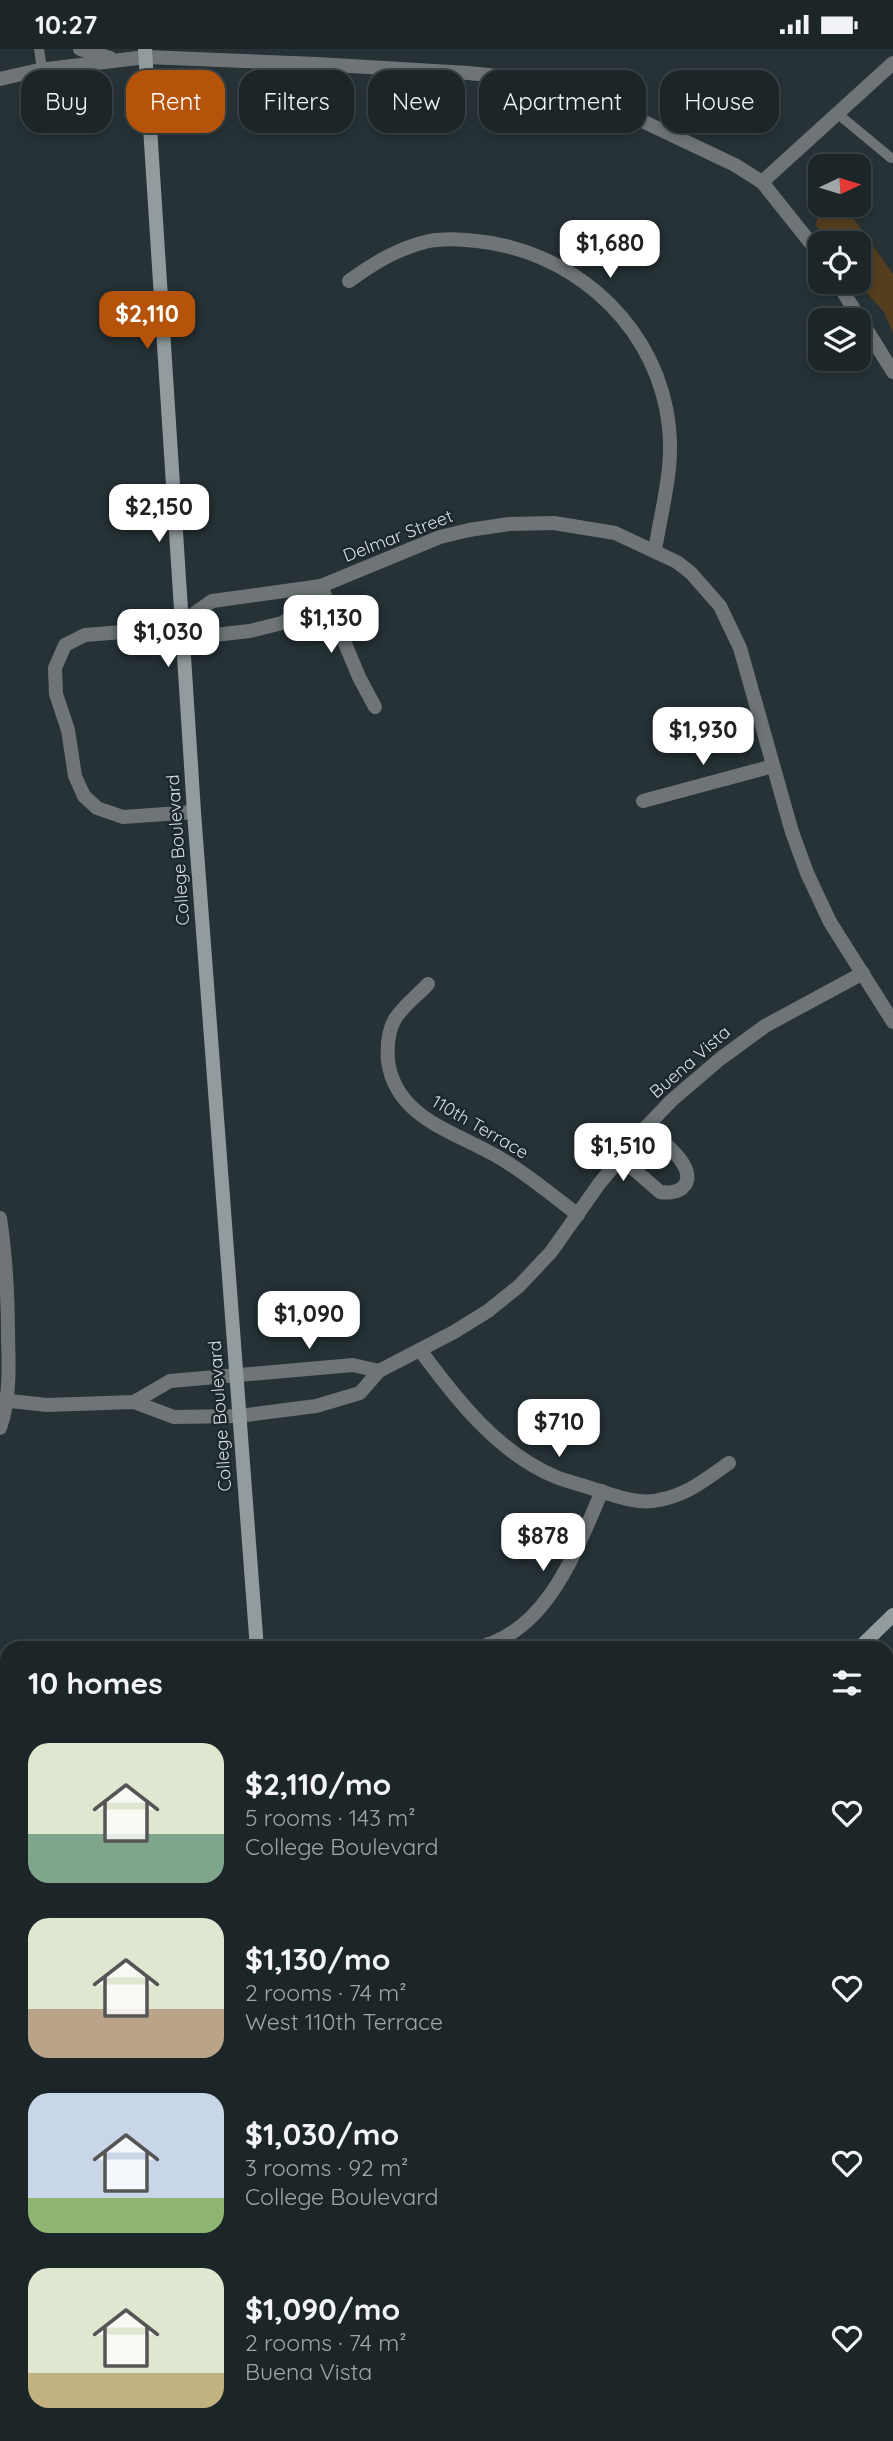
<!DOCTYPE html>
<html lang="en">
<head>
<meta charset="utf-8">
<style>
  :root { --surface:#1c2628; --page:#293234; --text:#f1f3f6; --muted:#a0a5a8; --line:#3a4345; --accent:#b45309 }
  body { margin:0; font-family:Quicksand,sans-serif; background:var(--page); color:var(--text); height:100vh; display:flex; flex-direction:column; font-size:26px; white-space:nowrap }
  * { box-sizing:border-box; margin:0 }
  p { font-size:23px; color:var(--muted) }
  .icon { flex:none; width:38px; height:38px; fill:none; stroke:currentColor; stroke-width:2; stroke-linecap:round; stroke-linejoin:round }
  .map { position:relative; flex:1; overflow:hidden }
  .details { position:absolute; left:0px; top:1592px; width:894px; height:800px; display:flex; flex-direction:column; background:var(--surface); border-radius:21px 21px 0 0; box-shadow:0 4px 10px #0003,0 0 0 2px var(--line) }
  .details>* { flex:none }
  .top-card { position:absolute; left:21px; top:21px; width:852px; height:63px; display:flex; gap:14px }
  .needle { width:46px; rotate:86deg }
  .fabs { position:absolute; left:808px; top:105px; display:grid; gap:14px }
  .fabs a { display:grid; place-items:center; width:63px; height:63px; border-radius:14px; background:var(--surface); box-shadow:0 4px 10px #0003,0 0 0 2px var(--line); font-size:35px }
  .price { position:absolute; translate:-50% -60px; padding:0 16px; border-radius:14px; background:#fff; color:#222; font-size:23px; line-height:46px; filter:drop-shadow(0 2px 4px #0008) }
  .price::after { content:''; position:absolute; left:50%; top:42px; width:21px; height:16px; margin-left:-10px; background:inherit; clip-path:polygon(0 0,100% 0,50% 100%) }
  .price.current { background:var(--accent); color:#fff }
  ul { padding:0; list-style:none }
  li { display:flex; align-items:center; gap:21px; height:175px; padding:0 28px }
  li span { display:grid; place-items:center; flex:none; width:196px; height:140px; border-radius:21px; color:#555 }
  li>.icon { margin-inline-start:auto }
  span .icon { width:84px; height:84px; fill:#fffc; stroke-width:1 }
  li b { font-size:30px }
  h2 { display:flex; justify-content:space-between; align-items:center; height:84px; padding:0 28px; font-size:30px }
  .pill { padding:0 24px; border-radius:21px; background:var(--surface); box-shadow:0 4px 10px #0003,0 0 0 2px var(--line); font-size:24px; line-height:63px }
  .pill.current { background:var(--accent); color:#fff }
  .status { display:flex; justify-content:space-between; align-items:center; height:49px; padding:0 35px; background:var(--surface); direction:ltr }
  .status svg { height:19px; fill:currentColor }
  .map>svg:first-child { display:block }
  .built { fill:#293d44 }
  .green { fill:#553e1e }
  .water { fill:#7b5d32; stroke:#978467; stroke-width:2 }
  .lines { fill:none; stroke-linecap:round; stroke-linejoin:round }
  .river { stroke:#7b5d32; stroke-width:32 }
  .path { stroke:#7b8589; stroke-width:3.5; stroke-dasharray:5 3.5; stroke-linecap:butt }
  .lane { stroke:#6f7577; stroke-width:10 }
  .street { stroke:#6f7577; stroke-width:14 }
  .secondary { stroke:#929c9f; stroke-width:14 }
  .labels { text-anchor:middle; stroke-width:5; stroke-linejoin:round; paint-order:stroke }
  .street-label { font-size:18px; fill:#d7dfe2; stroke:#1c282c }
</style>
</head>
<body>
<div class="status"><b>10:27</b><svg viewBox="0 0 49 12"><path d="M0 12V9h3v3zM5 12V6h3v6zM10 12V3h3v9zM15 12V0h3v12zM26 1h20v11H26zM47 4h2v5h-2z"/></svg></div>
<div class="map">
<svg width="893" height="2392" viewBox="0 0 893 2392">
  <rect width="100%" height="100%" fill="#263236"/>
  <polygon class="built" points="7,1609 7,1949 0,1950 0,1610"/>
  <polygon class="green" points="837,156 844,156 893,225 893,284 884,263 857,233 859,233 859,194 829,194 816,176 818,166 830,158"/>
  <polygon class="water" points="887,2162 893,2162 893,2392 796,2392 796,2385 887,2385"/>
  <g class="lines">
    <g class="river">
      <polyline points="887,1908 893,1901"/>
      <polyline points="624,2392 626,2385"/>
    </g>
    <g class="path">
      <polyline points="887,1745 893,1735"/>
      <polyline points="583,2392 584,2385"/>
    </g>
    <g class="lane">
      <polyline points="39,0 42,20"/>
      <polyline points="838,65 891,109"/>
      <polyline points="887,2136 893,2136"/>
      <polyline points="789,2385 789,2392"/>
    </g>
    <g class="street">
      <polyline points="80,0 110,9"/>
      <polyline points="0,30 39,21 146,8 317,15 468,24 508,28 561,38 598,51 735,116 762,133 821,207"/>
      <polyline points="762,133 893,14"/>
      <path d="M349,232C374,214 398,199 429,192C444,189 461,190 477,192C567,201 648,268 666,359C677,411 663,451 655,501"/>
      <polyline points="837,233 893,323"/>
      <polyline points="321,537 359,628 375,658"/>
      <polyline points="182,573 214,586 250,582 282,574 302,562 321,537"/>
      <polyline points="643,752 773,717"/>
      <polyline points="194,763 123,768 97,759 84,747 75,727 68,681 56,645 55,619 65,596 85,586 148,581 182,573 212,552 321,537 440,488 469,481 509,475 554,474 615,484 677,513 691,524 720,557 740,599 792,783 807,824 830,873 893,973"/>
      <path d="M428,935C418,946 402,958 395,970C388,982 387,999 388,1012C396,1070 456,1083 500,1109C527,1125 552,1146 578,1166"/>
      <path d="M621,1109L660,1143C667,1144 676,1144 682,1139C703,1121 658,1089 646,1078"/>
      <path d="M0,1169C6,1209 8,1248 8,1288C9,1318 10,1351 0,1379"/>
      <path d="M420,1301C456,1350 498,1404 556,1428C569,1433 583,1436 597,1441C616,1447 638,1456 659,1451C687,1446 706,1430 729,1414"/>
      <polyline points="0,1351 47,1356 134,1353 174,1368 239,1367 316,1357 360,1344 379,1322 454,1283 488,1262 519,1237 551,1203 599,1135 646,1078 672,1051 720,1010 765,977 863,924"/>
      <polyline points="134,1353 170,1332 353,1316 379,1322"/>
      <path d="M471,1600C546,1587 575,1504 602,1442"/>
    </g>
    <g class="secondary">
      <polyline points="145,0 194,763 257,1600"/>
      <polyline points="858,1600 893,1566"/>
      <polyline points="0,2332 7,2336"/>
      <polyline points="0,2385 34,2392"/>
      <polyline points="314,2385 315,2392"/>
      <polyline points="420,2392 445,2385"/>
    </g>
  </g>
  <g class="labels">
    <g class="street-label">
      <text transform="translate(398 487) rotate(-21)" y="6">Delmar Street</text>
      <text transform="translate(178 801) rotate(-94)" y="6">College Boulevard</text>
      <text transform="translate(690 1013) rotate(-41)" y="6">Buena Vista</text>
      <text transform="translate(480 1078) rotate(30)" y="6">110th Terrace</text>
      <text transform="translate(220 1367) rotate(-94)" y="6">College Boulevard</text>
    </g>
  </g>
</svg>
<div class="fabs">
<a><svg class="needle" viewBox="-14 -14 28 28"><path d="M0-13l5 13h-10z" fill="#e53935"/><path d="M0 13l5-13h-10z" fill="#a0a5a8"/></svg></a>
<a><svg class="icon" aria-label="locate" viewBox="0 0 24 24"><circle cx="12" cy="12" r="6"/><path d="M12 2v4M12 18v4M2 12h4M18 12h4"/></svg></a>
<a><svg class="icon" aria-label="layers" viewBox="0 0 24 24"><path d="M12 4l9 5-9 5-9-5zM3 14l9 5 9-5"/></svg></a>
</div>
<b class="price" style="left:610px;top:231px">$1,680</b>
<b class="price current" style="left:147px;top:302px">$2,110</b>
<b class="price" style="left:159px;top:495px">$2,150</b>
<b class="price" style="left:331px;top:606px">$1,130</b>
<b class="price" style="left:168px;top:620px">$1,030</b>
<b class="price" style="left:703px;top:718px">$1,930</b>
<b class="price" style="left:623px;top:1134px">$1,510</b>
<b class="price" style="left:309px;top:1302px">$1,090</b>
<b class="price" style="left:559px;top:1410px">$710</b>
<b class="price" style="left:543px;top:1524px">$878</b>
<div class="top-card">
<a class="pill">Buy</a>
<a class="pill current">Rent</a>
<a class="pill">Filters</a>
<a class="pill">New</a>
<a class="pill">Apartment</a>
<a class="pill">House</a>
</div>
<section class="details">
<h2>10 homes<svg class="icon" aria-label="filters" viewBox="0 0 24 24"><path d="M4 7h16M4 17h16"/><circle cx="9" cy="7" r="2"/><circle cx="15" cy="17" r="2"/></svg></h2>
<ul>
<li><span style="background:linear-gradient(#dfe7d0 65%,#7fa58c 0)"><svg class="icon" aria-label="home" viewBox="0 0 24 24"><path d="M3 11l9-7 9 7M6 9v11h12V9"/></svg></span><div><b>$2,110/mo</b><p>5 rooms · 143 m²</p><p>College Boulevard</p></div><svg class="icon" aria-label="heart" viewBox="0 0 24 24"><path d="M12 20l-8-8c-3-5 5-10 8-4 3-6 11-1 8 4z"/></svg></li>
<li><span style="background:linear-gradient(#dfe7d0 65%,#b9a48a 0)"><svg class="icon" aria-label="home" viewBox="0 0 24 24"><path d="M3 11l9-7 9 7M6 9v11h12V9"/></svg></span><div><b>$1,130/mo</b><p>2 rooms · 74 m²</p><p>West 110th Terrace</p></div><svg class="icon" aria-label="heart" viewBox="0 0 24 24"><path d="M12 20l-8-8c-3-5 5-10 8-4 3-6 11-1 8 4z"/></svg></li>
<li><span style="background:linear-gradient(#c9d6e8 75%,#8fb573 0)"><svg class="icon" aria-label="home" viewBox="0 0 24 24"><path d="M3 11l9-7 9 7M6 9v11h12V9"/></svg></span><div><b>$1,030/mo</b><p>3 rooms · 92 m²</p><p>College Boulevard</p></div><svg class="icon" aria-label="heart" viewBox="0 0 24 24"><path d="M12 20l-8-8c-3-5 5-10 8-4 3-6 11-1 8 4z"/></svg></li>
<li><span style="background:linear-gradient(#dfe7d0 75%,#c2b280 0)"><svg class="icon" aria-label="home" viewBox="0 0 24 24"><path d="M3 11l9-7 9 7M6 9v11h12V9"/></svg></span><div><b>$1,090/mo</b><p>2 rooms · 74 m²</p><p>Buena Vista</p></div><svg class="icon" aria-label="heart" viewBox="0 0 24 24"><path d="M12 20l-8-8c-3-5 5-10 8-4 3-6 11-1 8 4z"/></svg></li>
</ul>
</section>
</div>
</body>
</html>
